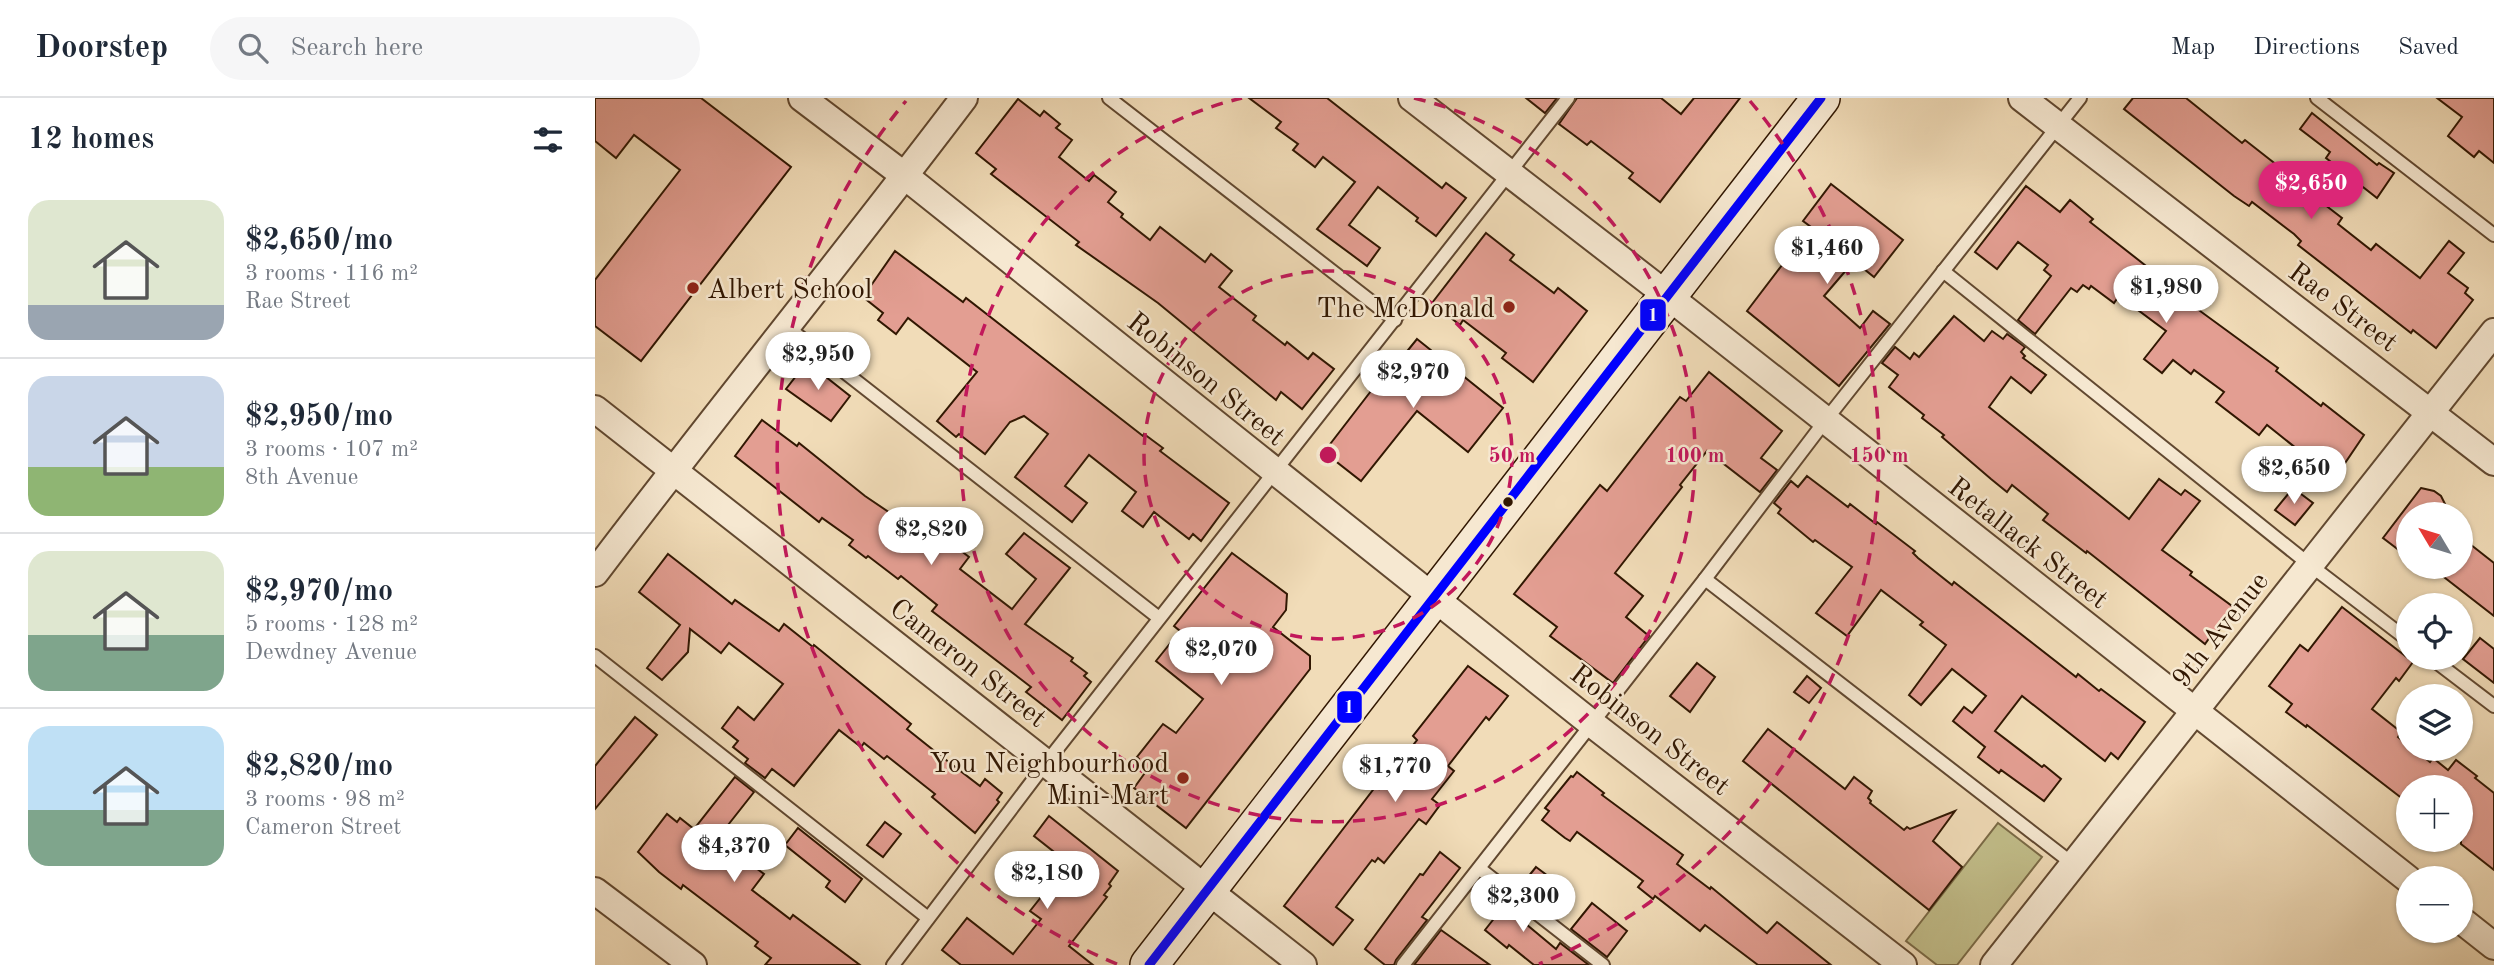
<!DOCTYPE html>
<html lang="en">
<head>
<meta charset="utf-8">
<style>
  :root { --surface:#fff; --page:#f6f6f7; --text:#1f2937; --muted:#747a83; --line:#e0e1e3; --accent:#db2777 }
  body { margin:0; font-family:"Old Standard TT",serif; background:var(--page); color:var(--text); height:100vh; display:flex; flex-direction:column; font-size:26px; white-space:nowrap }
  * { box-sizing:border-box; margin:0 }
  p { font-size:23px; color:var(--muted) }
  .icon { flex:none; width:38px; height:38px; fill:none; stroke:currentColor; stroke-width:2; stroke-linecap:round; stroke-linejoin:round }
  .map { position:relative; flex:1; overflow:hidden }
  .drawer { display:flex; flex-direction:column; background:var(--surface); width:595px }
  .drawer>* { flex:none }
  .needle { width:46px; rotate:308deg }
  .fabs { position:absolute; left:1801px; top:404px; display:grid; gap:14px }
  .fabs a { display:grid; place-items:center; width:77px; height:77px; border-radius:50%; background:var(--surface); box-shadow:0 2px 5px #0004; font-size:35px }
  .price { position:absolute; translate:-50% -60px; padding:0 16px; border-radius:24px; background:#fff; color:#222; font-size:23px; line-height:46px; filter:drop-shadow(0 2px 4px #0008) }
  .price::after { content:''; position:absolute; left:50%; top:42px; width:21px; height:16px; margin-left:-10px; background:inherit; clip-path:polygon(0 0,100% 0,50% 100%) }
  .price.on { background:var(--accent); color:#fff }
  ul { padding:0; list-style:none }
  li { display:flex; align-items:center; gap:21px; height:175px; padding:0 28px }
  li+li { border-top:2px solid var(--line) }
  li span { display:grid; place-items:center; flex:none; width:196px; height:140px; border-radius:21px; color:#555 }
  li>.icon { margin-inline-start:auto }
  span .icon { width:84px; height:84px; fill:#fffc; stroke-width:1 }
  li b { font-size:30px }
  h2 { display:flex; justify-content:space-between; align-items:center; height:84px; padding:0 28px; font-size:30px }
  header { display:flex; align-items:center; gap:42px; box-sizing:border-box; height:98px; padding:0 35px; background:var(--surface); border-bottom:2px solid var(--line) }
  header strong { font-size:33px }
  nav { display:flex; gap:38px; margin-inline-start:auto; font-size:24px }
  .search { width:490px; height:63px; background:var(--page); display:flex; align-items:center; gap:18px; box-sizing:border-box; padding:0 24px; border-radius:38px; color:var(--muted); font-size:26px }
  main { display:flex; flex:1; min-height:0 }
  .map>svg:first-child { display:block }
  .green { fill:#c2be8a; stroke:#7a6a46; stroke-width:2 }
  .building { fill:#e39e92; stroke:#311702; stroke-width:2 }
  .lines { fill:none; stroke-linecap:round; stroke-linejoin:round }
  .lane-casing { stroke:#614830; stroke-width:16 }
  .street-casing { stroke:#614830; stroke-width:30 }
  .secondary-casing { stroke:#311702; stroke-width:40 }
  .lane { stroke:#f6e8d1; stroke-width:12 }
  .street { stroke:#f6e8d1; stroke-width:26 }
  .secondary { stroke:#f6e8d1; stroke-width:37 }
  .bus-1-casing { stroke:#f6e8d1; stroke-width:14 }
  .bus-1 { stroke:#00f; stroke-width:9 }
  .ring { fill:none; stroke:#c2185b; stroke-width:3.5; stroke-dasharray:12 9 }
  .poi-dot { fill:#8f2418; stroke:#f6e8d1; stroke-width:2.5 }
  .bus-dot { fill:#311702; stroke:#f6e8d1; stroke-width:2.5 }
  .labels { text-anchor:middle; stroke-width:5; stroke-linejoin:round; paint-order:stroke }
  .poi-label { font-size:28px; fill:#311702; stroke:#f6e8d1; text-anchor:end }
  .street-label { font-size:28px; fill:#311702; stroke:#f6e8d1 }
  .centre { fill:#c2185b; stroke:#f6e8d1; stroke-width:3.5 }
  .ring-label { font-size:21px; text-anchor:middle; font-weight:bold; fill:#c2185b; stroke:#f6e8d1; stroke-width:5; stroke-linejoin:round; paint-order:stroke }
  .line-badge { stroke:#f6e8d1; stroke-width:2.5 }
  .badge-label { font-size:19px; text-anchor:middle; font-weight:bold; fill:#fff }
</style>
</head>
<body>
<header>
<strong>Doorstep</strong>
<div class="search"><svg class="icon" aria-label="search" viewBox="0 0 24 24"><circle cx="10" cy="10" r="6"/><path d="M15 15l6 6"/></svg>Search here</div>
<nav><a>Map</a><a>Directions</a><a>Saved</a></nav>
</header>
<main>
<section class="drawer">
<h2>12 homes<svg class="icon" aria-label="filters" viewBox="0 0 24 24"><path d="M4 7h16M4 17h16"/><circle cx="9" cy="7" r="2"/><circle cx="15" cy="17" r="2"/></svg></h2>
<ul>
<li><span style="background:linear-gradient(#dfe7d0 75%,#9aa5b1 0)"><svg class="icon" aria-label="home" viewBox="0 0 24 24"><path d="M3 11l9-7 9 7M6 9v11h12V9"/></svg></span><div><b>$2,650/mo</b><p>3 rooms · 116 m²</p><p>Rae Street</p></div></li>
<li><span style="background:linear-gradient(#c9d6e8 65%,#8fb573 0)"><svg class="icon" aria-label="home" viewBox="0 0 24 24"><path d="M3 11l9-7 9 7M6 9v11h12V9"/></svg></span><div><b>$2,950/mo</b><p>3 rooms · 107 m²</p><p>8th Avenue</p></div></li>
<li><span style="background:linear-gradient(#dfe7d0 60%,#7fa58c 0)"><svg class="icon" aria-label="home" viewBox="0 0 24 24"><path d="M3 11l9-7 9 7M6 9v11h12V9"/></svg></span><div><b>$2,970/mo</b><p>5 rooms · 128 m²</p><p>Dewdney Avenue</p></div></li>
<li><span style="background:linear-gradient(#bfe0f5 60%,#7fa58c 0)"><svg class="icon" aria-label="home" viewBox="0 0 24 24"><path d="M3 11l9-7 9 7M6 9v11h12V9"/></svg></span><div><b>$2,820/mo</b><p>3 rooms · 98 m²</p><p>Cameron Street</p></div></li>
</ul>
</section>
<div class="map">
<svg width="1899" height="867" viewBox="0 0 1899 867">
  <rect width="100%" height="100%" fill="#f1dcb8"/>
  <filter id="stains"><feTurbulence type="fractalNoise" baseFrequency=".00286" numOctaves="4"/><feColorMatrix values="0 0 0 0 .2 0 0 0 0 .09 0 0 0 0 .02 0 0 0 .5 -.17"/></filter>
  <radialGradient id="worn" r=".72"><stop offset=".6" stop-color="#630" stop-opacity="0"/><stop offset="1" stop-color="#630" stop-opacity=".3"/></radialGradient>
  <polygon class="green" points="1403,725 1447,759 1362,867 1342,867 1311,843"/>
  <g class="building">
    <polygon points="0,0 106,0 196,69 46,263 0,228 0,182 85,72 39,37 21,60 0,43"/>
    <polygon points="654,0 732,0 847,90 851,85 871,100 841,138 821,123 823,120 783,89 754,127 785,150 772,168 722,131 760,84 728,59 720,69 698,52 703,46 681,30 686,24"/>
    <polygon points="931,0 962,0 950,15"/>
    <polygon points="982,0 1066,0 1086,16 1099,0 1145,0 1065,104 1034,80 1038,75 996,43 992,47 964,26"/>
    <polygon points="1538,0 1591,0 1647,45 1650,42 1692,75 1689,79 1723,105 1725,103 1747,120 1743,126 1776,152 1781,146 1825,180 1854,143 1869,155 1853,175 1873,190 1870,195 1878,202 1841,250 1818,232 1816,235 1703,147 1706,143 1699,136 1657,104 1654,108 1639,98 1529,11"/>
    <polygon points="1842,0 1899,0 1899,65 1884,53 1879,59 1853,38 1867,19"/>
    <polygon points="423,1 445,18 449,13 465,26 461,30 477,42 464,59 494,83 499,77 521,94 513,104 528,116 526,119 555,142 565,129 610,164 616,156 637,173 624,189 661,218 658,222 690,247 692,244 713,261 718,255 739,271 707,311 686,294 681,302 563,205 481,147 484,144 396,76 401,71 381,55"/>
    <polygon points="1717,15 1782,67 1784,65 1799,75 1782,100 1731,60 1735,54 1705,31"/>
    <polygon points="1236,86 1308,142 1279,179 1259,163 1229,198 1265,230 1278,213 1295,226 1244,288 1152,213 1216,129 1208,123"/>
    <polygon points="1431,88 1465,114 1475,102 1498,121 1495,124 1592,200 1590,202 1683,270 1681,273 1726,308 1728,305 1769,337 1748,368 1744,372 1737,367 1731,374 1672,327 1664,337 1621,304 1629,294 1599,272 1596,276 1578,262 1567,275 1549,261 1571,233 1524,198 1519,205 1496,188 1494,191 1488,187 1482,194 1476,190 1440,236 1423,222 1456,178 1449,172 1453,167 1423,144 1402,171 1380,154"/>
    <polygon points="891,135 919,157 915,162 959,195 963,190 992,213 938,284 907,260 911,255 868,222 865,227 837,205"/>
    <polygon points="300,153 368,204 371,200 548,338 549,336 568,350 565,353 634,405 606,443 598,436 594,441 559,414 548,429 527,413 541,394 494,357 470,388 492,405 477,424 420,379 453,336 429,318 415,324 390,356 364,336 361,339 342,323 382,274 313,220 301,236 283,222 288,215 268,199"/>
    <polygon points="1359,218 1389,243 1397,233 1408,241 1412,236 1430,249 1426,254 1430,258 1428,260 1451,277 1436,295 1416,279 1394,309 1534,421 1564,381 1586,397 1590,392 1605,403 1567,452 1597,474 1595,477 1641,511 1617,541 1615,539 1610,546 1492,453 1491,455 1448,422 1453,416 1417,387 1412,394 1396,381 1347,339 1349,337 1327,320 1329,317 1294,289 1303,277 1287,265 1300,249 1315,261 1319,255 1324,259"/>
    <polygon points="822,241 908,310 873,354 822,313 766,383 729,354 786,280 789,282"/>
    <polygon points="212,264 255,298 236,323 191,291"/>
    <polygon points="1114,274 1187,333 1166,360 1182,372 1165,394 1112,353 1085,387 1087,389 1020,475 1048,498 1031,519 1054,538 1018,585 955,538 962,529 919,496 1005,387 1012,393 1085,299 1091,303"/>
    <polygon points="167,322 202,348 204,345 270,398 304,421 312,411 374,459 365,471 417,511 441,481 411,456 429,435 475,470 430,526 478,560 476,563 492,575 489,578 496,584 467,622 431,594 436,589 337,513 342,507 306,478 303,481 273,458 271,460 254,447 258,442 227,420 224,424 140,358"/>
    <polygon points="1212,378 1253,409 1255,406 1281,426 1282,424 1320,453 1318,455 1323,460 1357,487 1359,484 1481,579 1483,576 1504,593 1506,591 1550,624 1523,661 1516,655 1510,663 1427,598 1400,633 1447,669 1449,667 1466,681 1449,703 1406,672 1404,675 1383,659 1390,649 1358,623 1369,609 1377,615 1391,598 1357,571 1326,607 1314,597 1351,547 1325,527 1328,524 1286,492 1252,538 1221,515 1257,469 1220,442 1218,444 1183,415 1186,411 1179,405 1196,383 1203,389"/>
    <polygon points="1698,390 1718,405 1700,427 1680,412"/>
    <polygon points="1826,390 1839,393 1846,398 1855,416 1813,416 1813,459 1788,440"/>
    <polygon points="1866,439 1899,465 1899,518 1836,469 1866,469"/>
    <polygon points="637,455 692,496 691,512 678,529 715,558 715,571 591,730 539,690 552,672 542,664 544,661 542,659 568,626 581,635 608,601 561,563 585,533 579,528"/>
    <polygon points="73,456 137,506 140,502 184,533 189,526 218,549 219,547 316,626 312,631 342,655 385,688 390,681 407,695 402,702 404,704 380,735 337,699 340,696 292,658 289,661 269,645 266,649 244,632 199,688 177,671 170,680 150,665 153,661 138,649 143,643 127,630 143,609 159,622 188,586 134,545 126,555 95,531 93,554 67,582 52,570 85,527 44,494"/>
    <polygon points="1747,509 1818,564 1804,583 1801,580 1777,611 1806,634 1803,639 1813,647 1813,651 1819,651 1835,664 1838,660 1853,672 1861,662 1882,678 1880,680 1899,695 1899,772 1866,746 1866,690 1813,690 1813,705 1712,627 1711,629 1691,614 1697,606 1674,588 1705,547 1713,553"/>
    <polygon points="1885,540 1899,551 1899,585 1868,561"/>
    <polygon points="1102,565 1120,579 1095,614 1075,598"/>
    <polygon points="873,568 913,598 894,622 891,619 853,668 859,673 837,701 845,707 831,726 824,721 789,765 783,760 780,764 777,762 741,809 758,822 738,847 689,808 781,688 784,691 822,642 818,638"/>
    <polygon points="1212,578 1226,590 1214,605 1199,594"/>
    <polygon points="40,619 62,637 0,711 0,668"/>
    <polygon points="1173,631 1250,691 1259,679 1277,693 1273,700 1276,703 1275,705 1309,732 1312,729 1315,731 1360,713 1338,743 1367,769 1334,812 1148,663"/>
    <polygon points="982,674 1009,695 1007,697 1088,757 1082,766 1115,791 1116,789 1172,835 1182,824 1236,867 1163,867 1110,827 1105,833 1060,798 1058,801 1043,789 1048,783 982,734 975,743 970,740 947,722 954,713 950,710 976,678 978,679"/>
    <polygon points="140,679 159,694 122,741 169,776 157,792 195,821 198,817 265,867 170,867 176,860 160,848 163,844 88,787 86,791 64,774 43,754 72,716 82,724 85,720 99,731"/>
    <polygon points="454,718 523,773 514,786 516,788 509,797 512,799 474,848 498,867 366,867 347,852 372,820 418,856 446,821 435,813 473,765 439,738"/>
    <polygon points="290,724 306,736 288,759 272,747"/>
    <polygon points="203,730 267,781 250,804 231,789 235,783 190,747"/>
    <polygon points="845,754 865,770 827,819 832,822 801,862 799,867 790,867 770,851 825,776 828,777"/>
    <polygon points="941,769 961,784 945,807 924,790"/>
    <polygon points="894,789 934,821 931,826 961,851 965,845 994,867 939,867 914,847 912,850 890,832 901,818 883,804"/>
    <polygon points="997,805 1032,833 1012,859 976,831"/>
    <polygon points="846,832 895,867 819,867"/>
  </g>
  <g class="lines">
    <g class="lane-casing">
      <g id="lane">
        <polyline points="514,0 800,222"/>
        <polyline points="1722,0 1899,137"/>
        <polyline points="1348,173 1715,467 1813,542"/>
        <polyline points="192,229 564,520"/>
        <polyline points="1110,481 1478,766"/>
        <polyline points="0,558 333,820"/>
        <polyline points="1836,560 1899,608"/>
        <polyline points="885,771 1008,867"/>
        <polyline points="298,867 451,665 973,0"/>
        <polyline points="808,867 1110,481 1230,323 1485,0"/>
      </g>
    </g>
    <g class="street-casing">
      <g id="street">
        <polyline points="207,0 310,78 996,625 1308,867"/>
        <polyline points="817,0 1073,198 1813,781"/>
        <polyline points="1427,0 1899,364"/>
        <polyline points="0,311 708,867"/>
        <path d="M0,475C121,315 248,160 369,0"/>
        <polyline points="0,793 98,867"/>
        <polyline points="1866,822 1899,848"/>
        <polyline points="1399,867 1899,234"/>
      </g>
    </g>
    <g class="secondary-casing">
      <polyline id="secondary" points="554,867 1226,0"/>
    </g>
    <use href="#lane" class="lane"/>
    <use href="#street" class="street"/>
    <use href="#secondary" class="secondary"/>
    <g class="bus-1-casing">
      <polyline id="bus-1" points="554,867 1226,0"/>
    </g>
    <use href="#bus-1" class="bus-1"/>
  </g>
  <g class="ring">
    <circle cx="733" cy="357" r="184"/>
    <path d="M819 0A367 367 0 1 1 647 0"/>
    <path d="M522 866A551 551 0 0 1 311 3M1155 3A551 551 0 0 1 944 866"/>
  </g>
  <g class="poi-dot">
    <circle cx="98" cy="190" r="7"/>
    <circle cx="914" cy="209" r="7"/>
    <circle cx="588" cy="680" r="7"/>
  </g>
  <circle class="bus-dot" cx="913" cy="404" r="6"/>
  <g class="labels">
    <g class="poi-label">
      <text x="112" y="200" text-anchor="start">Albert School</text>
      <text x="900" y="219">The McDonald</text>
      <text x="574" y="674">You Neighbourhood<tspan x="574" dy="32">Mini-Mart</tspan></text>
    </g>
    <g class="street-label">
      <text transform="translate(1749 208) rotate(37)" y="10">Rae Street</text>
      <text transform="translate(612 280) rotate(39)" y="10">Robinson Street</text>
      <text transform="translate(1434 444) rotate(38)" y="10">Retallack Street</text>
      <text transform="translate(1624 531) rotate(-52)" y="10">9th Avenue</text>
      <text transform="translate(374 564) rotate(38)" y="10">Cameron Street</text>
      <text transform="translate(1056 631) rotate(38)" y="10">Robinson Street</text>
    </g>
  </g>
  <circle cx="733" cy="357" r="10" class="centre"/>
  <g class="ring-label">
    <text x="917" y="364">50 m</text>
    <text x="1100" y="364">100 m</text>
    <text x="1284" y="364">150 m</text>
  </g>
  <g class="line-badge">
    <rect x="1044" y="200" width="28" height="34" rx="7" fill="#00f"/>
    <rect x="741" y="592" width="27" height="34" rx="7" fill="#00f"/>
  </g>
  <g class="badge-label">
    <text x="1058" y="223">1</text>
    <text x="754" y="615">1</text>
  </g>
  <rect width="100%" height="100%" filter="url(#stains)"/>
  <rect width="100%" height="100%" fill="url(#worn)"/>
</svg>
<div class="fabs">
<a><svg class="needle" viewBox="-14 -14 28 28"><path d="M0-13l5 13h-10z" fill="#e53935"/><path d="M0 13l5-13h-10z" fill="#747a83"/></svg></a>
<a><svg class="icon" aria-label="locate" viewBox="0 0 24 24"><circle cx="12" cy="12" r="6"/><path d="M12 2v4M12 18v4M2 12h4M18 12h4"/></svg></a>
<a><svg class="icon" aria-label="layers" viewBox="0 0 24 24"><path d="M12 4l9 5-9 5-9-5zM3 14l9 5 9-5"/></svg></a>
<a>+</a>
<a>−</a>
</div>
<b class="price on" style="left:1716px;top:123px">$2,650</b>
<b class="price" style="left:1232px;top:188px">$1,460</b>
<b class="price" style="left:1571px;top:227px">$1,980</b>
<b class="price" style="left:223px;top:294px">$2,950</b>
<b class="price" style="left:818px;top:312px">$2,970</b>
<b class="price" style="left:1699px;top:408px">$2,650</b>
<b class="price" style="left:336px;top:469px">$2,820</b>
<b class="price" style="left:626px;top:589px">$2,070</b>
<b class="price" style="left:800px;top:706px">$1,770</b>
<b class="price" style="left:139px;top:786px">$4,370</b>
<b class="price" style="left:452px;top:813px">$2,180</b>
<b class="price" style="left:928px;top:836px">$2,300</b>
</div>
</main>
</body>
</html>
